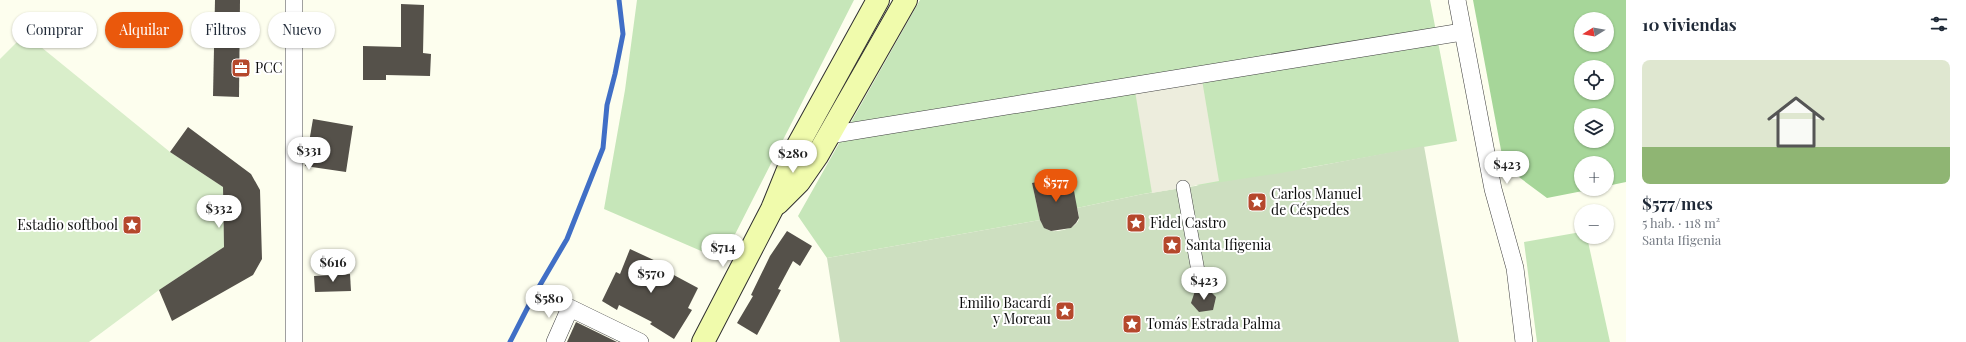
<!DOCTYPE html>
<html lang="es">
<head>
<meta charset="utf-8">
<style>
  :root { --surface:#fff; --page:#f2f2f3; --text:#1f2937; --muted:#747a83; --accent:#ea580c }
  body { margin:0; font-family:"Playfair Display",serif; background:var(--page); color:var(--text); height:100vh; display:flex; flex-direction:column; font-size:15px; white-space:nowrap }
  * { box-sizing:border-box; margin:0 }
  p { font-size:13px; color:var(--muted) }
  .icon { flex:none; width:22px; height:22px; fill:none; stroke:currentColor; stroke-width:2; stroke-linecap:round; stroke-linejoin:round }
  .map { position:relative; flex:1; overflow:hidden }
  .side { display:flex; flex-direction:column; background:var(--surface); width:340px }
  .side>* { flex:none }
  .guide { position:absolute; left:12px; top:12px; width:380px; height:36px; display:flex; gap:8px }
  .needle { width:26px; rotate:259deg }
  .fabs { position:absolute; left:1574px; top:12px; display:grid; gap:8px }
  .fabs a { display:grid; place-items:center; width:40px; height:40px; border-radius:50%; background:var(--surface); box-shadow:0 1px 3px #0004; font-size:20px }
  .price { position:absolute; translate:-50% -34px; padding:0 9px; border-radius:14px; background:#fff; color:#222; font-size:13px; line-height:26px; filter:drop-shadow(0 1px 2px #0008) }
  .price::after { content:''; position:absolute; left:50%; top:24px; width:12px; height:9px; margin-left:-6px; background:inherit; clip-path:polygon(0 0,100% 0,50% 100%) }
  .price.selected { background:var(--accent); color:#fff }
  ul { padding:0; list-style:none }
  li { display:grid; align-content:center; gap:8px; height:212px; padding:0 16px }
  li span { display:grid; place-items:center; height:124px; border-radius:8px; color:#555 }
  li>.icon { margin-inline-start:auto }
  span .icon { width:72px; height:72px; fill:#fffc; stroke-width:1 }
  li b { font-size:17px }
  h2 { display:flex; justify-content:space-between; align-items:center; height:48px; padding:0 16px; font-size:17px }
  .pill { padding:0 14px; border-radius:18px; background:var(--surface); box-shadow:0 1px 3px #0004; font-size:14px; line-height:36px }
  .pill.selected { background:var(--accent); color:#fff }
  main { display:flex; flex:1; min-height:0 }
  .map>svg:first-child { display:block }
  .green { fill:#c6e6b9 }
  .forest { fill:#a6d699; fill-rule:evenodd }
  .cemetery { fill:#cddfc0 }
  .pitch { fill:#d9eeca }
  .plaza { fill:#ededdd }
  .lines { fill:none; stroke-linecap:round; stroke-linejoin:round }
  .stream { stroke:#406fc6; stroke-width:5 }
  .building { fill:#55514a }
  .pedestrian-casing { stroke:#404040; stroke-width:14 }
  .minor-casing { stroke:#404040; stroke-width:18 }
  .secondary-casing { stroke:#2f2f2f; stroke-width:24 }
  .pedestrian { stroke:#fff; stroke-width:13 }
  .minor { stroke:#fff; stroke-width:17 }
  .secondary { stroke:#f0fbac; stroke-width:22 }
  .labels { text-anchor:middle; stroke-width:4; stroke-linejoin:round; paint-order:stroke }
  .poi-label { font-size:14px; fill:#0d0d0d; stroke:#fff; text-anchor:start }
</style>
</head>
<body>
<main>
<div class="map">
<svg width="1626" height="342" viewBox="0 0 1626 342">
  <rect width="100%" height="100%" fill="#fdfeee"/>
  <g class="green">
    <polygon points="637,0 854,0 722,260 604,209 625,90"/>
    <polygon points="920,0 1430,0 1457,141 1301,169 1443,265 1196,185 1143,194 1077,208 1032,183 1040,220 827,258 798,216"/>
    <polygon points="1581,232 1581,237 1587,237 1610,342 1537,342 1524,242"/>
  </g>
  <path class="forest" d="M1473,0H1626V182L1607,186V163H1581V189H1593L1547,198L1504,166ZM1581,19H1607V45H1581ZM1581,67H1607V93H1581ZM1581,115H1607V141H1581Z"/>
  <path class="cemetery" d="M1424,146L1459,342H840L827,258L1040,220C1042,225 1046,230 1051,231C1060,232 1078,228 1079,218C1079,215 1078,211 1077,208L1143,194L1281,173Z"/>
  <polygon class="pitch" points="25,34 170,152 223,187 224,247 159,290 89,342 0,342 0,59"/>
  <polygon class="plaza" points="1201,74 1219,181 1152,193 1134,85"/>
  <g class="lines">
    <polyline class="stream" points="510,342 533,297 567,239 603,148 607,105 615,74 623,34 619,0"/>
  </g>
  <g class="building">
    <polygon points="215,0 240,0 239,97 213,96"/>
    <polygon points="401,4 424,5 423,53 431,54 430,76 386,75 386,80 363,80 363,46 401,47"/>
    <polygon points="313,119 353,126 346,172 305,166"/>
    <polygon points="188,127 251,174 260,190 262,259 253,275 172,321 159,290 224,247 223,187 170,152"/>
    <polygon points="1071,175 1079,218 1076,223 1071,228 1051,231 1044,228 1040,220 1032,183"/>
    <polygon points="787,231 812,246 800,266 793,261 778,289 781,290 757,335 737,323 753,296 751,295 770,256"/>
    <polygon points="630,249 658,262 657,266 698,288 688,308 692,310 674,339 650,324 652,322 619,305 617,310 602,301 616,272 620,274"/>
    <polygon points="350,274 351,291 315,292 314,276"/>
    <polygon points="1208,289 1216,297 1213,310 1199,312 1191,303 1195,291"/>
    <polygon points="576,322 617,342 567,342"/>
  </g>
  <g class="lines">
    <g class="pedestrian-casing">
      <polyline id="pedestrian" points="1183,187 1198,271"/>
    </g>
    <g class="minor-casing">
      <g id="minor">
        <polyline points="294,0 294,342"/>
        <polyline points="1457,0 1493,189 1515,268 1524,342"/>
        <polyline points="829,135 1462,32"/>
        <polyline points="555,342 570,308 640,342"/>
      </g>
    </g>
    <g class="secondary-casing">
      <g id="secondary">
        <polyline points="778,203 799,182 817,156 906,0"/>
        <polyline points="703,342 772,209 798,145 878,0"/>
      </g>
    </g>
    <use href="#pedestrian" class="pedestrian"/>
    <use href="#minor" class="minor"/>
    <use href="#secondary" class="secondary"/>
  </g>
  <defs>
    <g id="office-square" transform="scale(1)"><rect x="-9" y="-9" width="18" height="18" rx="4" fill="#b5482c" stroke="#fff"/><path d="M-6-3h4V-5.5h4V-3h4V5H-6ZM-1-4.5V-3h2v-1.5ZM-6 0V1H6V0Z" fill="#fff"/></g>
    <g id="sight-square" transform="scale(1)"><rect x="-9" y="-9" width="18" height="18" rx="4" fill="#b5482c" stroke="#fff"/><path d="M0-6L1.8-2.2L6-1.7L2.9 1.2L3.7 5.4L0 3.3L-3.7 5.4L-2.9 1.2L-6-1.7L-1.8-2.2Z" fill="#fff"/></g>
  </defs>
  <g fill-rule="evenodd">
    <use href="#office-square" x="241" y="68"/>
    <use href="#sight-square" x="1257" y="202"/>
    <use href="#sight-square" x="1136" y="223"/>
    <use href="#sight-square" x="132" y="225"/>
    <use href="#sight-square" x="1172" y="245"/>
    <use href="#sight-square" x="1065" y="311"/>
    <use href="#sight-square" x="1132" y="324"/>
  </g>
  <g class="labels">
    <g class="poi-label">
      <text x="255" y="73">PCC</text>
      <text x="1271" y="199">Carlos Manuel<tspan x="1271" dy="16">de Céspedes</tspan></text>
      <text x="1150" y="228">Fidel Castro</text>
      <text x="118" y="230" text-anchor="end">Estadio softbool</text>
      <text x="1186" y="250">Santa Ifigenia</text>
      <text x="1051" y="308" text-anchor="end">Emilio Bacardí<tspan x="1051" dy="16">y Moreau</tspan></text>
      <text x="1146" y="329">Tomás Estrada Palma</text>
    </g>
  </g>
</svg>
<div class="fabs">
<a><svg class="needle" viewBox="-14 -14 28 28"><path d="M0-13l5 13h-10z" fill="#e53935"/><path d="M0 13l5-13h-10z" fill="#747a83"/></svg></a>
<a><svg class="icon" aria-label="locate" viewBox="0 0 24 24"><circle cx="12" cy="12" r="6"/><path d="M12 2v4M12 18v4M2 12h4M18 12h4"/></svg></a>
<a><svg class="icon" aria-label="layers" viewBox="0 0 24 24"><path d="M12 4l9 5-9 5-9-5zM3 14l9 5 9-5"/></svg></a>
<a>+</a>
<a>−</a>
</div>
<b class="price" style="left:309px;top:171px">$331</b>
<b class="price" style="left:793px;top:174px">$280</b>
<b class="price" style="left:1507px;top:185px">$423</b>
<b class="price selected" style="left:1056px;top:203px">$577</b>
<b class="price" style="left:219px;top:229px">$332</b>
<b class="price" style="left:723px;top:268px">$714</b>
<b class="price" style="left:333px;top:283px">$616</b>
<b class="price" style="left:651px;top:294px">$570</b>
<b class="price" style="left:1204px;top:301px">$423</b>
<b class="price" style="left:549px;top:319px">$580</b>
<div class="guide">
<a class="pill">Comprar</a>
<a class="pill selected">Alquilar</a>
<a class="pill">Filtros</a>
<a class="pill">Nuevo</a>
</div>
</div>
<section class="side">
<h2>10 viviendas<svg class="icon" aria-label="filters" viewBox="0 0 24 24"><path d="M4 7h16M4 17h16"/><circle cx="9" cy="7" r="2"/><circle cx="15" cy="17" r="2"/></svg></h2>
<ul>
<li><span style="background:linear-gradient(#dfe7d0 70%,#8fb573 0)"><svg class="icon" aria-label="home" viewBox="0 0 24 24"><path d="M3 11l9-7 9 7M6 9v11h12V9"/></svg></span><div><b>$577/mes</b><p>5 hab. · 118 m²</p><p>Santa Ifigenia</p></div></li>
</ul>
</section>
</main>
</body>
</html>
